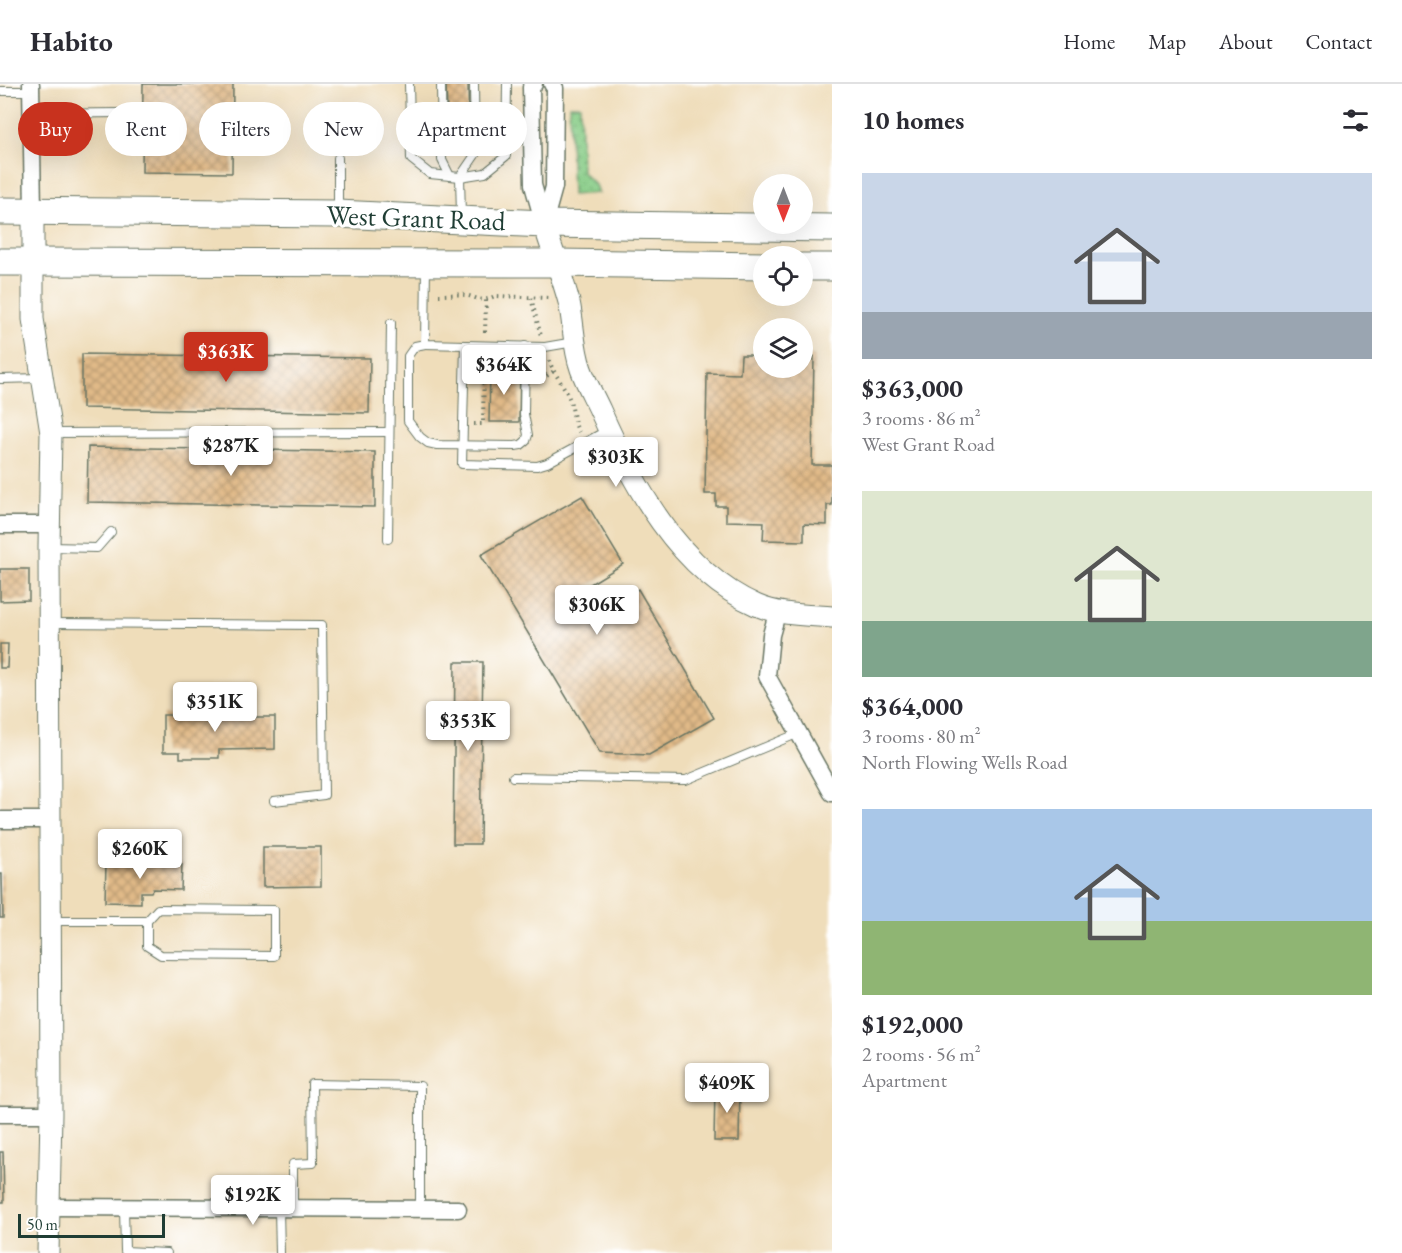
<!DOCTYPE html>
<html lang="en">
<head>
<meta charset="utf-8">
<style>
  :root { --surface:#fff; --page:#f2f2f3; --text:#2b2b33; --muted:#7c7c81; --line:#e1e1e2; --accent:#c8321e }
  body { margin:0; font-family:"EB Garamond",serif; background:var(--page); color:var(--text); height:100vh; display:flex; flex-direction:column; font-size:22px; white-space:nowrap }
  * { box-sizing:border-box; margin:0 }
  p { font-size:20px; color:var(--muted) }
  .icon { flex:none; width:33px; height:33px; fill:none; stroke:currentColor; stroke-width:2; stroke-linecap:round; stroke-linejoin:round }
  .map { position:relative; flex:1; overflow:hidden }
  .sheet { display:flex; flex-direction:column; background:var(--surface); width:570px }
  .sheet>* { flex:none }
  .hud { position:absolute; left:18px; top:18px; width:570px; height:54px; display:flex; gap:12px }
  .needle { width:39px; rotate:180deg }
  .tools { position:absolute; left:753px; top:90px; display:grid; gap:12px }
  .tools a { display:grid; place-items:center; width:60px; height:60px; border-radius:50%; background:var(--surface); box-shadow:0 6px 24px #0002; font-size:30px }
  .scale { position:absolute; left:18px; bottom:15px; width:147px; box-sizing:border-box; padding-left:6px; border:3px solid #1f3d34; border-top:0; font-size:16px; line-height:21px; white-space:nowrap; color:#1f3d34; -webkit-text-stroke:4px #fff; paint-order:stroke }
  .price { position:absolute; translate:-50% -51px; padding:0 14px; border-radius:6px; background:#fff; color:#222; font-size:20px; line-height:39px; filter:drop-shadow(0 2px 3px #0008) }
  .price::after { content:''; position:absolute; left:50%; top:36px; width:18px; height:14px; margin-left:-9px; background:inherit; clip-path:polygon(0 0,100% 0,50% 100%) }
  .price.on { background:var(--accent); color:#fff }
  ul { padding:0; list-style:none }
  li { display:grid; align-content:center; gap:12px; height:318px; padding:0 30px }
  li span { display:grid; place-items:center; height:186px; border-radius:0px; color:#555 }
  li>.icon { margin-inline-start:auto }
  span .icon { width:108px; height:108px; fill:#fffc; stroke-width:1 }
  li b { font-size:26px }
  h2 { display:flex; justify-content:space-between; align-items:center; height:72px; padding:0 30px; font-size:26px }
  .tag { padding:0 21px; border-radius:27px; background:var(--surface); box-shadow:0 6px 24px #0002; font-size:21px; line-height:54px }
  .tag.on { background:var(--accent); color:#fff }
  header { display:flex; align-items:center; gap:36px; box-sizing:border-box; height:84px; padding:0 30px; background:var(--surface); border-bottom:2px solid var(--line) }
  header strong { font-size:28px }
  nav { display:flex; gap:33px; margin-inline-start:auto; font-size:21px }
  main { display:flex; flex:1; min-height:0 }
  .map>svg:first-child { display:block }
  .grass { fill:url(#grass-dots); stroke:#53845d; stroke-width:1.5 }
  .building { fill:url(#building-cross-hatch) }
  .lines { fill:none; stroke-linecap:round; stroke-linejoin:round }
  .service-casing { stroke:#687563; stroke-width:10 }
  .minor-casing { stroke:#687563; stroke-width:19 }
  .tertiary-casing { stroke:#687563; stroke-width:23 }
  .primary-casing { stroke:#687563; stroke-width:29 }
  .path { stroke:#687563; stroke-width:4; stroke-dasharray:1.5 4.5; stroke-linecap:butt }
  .service { stroke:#fff; stroke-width:8 }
  .minor { stroke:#fff; stroke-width:16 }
  .tertiary { stroke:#fff; stroke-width:21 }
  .primary { stroke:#fff; stroke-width:27 }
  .labels { text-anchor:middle; stroke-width:6; stroke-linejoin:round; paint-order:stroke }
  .street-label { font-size:27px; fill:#1f3d34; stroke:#fff }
</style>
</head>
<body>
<header>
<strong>Habito</strong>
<nav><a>Home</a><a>Map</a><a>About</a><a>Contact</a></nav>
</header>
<main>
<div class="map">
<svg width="832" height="1169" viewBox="0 0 832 1169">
  <defs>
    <pattern id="grass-dots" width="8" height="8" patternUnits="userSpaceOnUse" patternTransform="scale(1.5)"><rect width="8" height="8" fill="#87cc86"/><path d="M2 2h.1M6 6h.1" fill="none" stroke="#6ea76e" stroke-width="1.8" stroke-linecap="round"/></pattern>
    <pattern id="building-cross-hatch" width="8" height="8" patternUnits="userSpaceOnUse" patternTransform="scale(1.5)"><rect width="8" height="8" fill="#e1ba88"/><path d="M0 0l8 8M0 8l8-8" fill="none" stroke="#b69870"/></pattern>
  </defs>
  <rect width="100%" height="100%" fill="#fff"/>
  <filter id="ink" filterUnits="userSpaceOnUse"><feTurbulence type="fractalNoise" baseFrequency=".0167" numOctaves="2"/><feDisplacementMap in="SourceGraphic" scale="12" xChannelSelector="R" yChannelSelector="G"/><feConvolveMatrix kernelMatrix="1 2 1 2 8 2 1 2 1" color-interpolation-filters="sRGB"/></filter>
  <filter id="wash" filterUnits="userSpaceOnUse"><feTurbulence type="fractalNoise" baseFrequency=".008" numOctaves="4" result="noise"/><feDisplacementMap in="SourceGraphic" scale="24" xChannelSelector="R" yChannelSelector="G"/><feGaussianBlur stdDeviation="1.35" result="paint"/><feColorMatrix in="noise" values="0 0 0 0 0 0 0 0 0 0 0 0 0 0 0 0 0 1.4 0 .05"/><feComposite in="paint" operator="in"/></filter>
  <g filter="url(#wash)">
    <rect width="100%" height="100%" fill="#efddba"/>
    <polygon class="grass" points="569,21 580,21 582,88 595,101 598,109 572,111"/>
    <g id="blocks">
      <g class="building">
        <polygon points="143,0 233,0 232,89 142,88"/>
        <polygon points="446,0 468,0 469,52 448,53"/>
        <polygon points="82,270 370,274 369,329 82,324"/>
        <polygon points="741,271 764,271 764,284 802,284 802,272 814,272 812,381 832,381 832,421 827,421 827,441 804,440 804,457 763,456 764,438 726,437 726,422 716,422 716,410 705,410 707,289 740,290"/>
        <polygon points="490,285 520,286 519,338 489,338"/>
        <polygon points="88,363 375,368 375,423 87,418"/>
        <polygon points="582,412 623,480 579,507 594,532 638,505 714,634 649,671 600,669 481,471"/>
        <polygon points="0,485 29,485 29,516 0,517"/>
        <polygon points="0,560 8,560 7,584 0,584"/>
        <polygon points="455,578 483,578 480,760 453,760"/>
        <polygon points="219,624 219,633 275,633 275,665 219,666 219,674 180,674 180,668 163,668 163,631 180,631 180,625"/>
        <polygon points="263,763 321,763 321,802 263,803"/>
        <polygon points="106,779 182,780 181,806 153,805 151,808 141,808 141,819 105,818"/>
        <polygon points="0,790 2,790 3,834 0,834"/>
        <polygon points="715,1003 740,1004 739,1057 714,1057"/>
        <polygon points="0,1068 3,1068 4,1118 0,1118"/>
      </g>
    </g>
  </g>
  <g filter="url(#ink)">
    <use href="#blocks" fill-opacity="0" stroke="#687563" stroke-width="1.5"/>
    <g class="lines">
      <g class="service-casing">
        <g id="service">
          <polyline points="409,0 411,75 430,90 460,93 485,89 506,72 507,0"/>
          <polyline points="441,0 442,76 450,92"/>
          <polyline points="0,7 32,7"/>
          <polyline points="32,30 120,29"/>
          <polyline points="338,128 338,74"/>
          <polyline points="461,131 460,93 475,71 474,0"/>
          <polyline points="426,181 425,260 465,261"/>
          <polyline points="574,258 545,263 465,261 462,380 537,382 547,379 608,346"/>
          <polyline points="425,260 415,262 408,272 408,337 420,353 428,359 437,361 515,362 521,361 526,357 528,351 524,330 525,262"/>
          <polyline points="0,295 41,294"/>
          <polyline points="51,349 389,348"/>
          <polyline points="388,455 391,239"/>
          <polyline points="50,463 97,464 111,448"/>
          <polyline points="50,539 322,541 324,711 274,717"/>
          <polyline points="513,693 686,696 799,649"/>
          <polyline points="51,837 147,837 158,825 274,826 274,872 161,871 147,862 147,837"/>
          <polyline points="124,1124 125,1167 167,1169"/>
          <polyline points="279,1125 280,1169"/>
          <polyline points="293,1125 293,1080 313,1079 312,1000 420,1002 420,1125"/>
        </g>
      </g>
      <g class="minor-casing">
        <g id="minor">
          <polyline points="31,0 33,128"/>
          <polyline points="534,0 531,3 533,101 544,140"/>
          <polyline points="544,139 554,103 555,4 552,0"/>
          <polyline points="0,441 49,441"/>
          <polyline points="778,526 771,551 767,592 832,709"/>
          <polyline points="0,736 51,736"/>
          <polyline points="0,1030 51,1030"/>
          <polyline points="49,1123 458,1125"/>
        </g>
      </g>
      <g class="tertiary-casing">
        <g id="tertiary">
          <polyline points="33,128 33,235 51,349 49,463 51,1030 48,1169"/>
          <path d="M544,140C552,166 562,192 569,218C574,240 573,263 581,285C586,299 594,313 600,326C632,399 679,487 756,521C778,531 808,531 832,533"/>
        </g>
      </g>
      <g class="primary-casing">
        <g id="primary">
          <polyline points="0,127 338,130 544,140 832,144"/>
          <polyline points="0,178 556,179 764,182"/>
          <polyline points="802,183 832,183"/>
        </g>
      </g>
      <g class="path">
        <path d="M439,211C447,211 457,210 465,211C479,214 480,219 495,212L550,214"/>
        <polyline points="531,214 541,252"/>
        <polyline points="485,248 486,216"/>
        <polyline points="484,274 484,278 508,278"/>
        <path d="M549,276C554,292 567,303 571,320C574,330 573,338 579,348"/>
        <polyline points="540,278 545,293 554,287"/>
        <polyline points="474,340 483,340 484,278"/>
        <polyline points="593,369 600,382"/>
      </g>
      <use href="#service" class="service"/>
      <use href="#minor" class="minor"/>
      <use href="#tertiary" class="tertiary"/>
      <use href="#primary" class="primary"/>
    </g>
  </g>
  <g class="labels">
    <g class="street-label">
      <text transform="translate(416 134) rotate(2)" y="9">West Grant Road</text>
    </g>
  </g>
</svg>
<div class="tools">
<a><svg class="needle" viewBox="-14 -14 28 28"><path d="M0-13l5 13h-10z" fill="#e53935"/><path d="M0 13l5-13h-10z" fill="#7c7c81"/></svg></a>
<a><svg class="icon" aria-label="locate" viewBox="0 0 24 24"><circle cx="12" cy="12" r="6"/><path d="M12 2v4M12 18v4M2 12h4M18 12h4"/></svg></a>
<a><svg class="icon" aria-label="layers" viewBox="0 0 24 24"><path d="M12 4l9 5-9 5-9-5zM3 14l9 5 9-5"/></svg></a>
</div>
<div class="scale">50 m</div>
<b class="price on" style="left:226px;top:299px">$363K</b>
<b class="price" style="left:504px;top:312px">$364K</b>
<b class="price" style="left:231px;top:393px">$287K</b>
<b class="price" style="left:616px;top:404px">$303K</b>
<b class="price" style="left:597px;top:552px">$306K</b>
<b class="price" style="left:215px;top:649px">$351K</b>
<b class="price" style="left:468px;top:668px">$353K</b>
<b class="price" style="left:140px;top:796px">$260K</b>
<b class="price" style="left:727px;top:1030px">$409K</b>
<b class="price" style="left:253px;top:1142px">$192K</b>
<div class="hud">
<a class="tag on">Buy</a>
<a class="tag">Rent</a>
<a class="tag">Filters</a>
<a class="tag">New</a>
<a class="tag">Apartment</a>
</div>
</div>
<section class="sheet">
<h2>10 homes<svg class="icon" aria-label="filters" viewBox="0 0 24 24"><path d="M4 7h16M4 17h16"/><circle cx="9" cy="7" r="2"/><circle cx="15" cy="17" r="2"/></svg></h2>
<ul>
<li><span style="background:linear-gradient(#c9d6e8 75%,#9aa5b1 0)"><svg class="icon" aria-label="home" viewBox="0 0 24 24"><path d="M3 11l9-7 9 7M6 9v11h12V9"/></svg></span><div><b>$363,000</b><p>3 rooms · 86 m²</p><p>West Grant Road</p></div></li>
<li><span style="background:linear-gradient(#dfe7d0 70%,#7fa58c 0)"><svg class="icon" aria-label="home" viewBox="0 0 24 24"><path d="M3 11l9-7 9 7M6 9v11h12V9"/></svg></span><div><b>$364,000</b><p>3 rooms · 80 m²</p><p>North Flowing Wells Road</p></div></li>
<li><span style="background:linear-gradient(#a9c7e8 60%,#8fb573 0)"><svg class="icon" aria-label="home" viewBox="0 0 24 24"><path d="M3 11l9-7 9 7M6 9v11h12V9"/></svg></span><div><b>$192,000</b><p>2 rooms · 56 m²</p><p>Apartment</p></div></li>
</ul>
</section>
</main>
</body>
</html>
